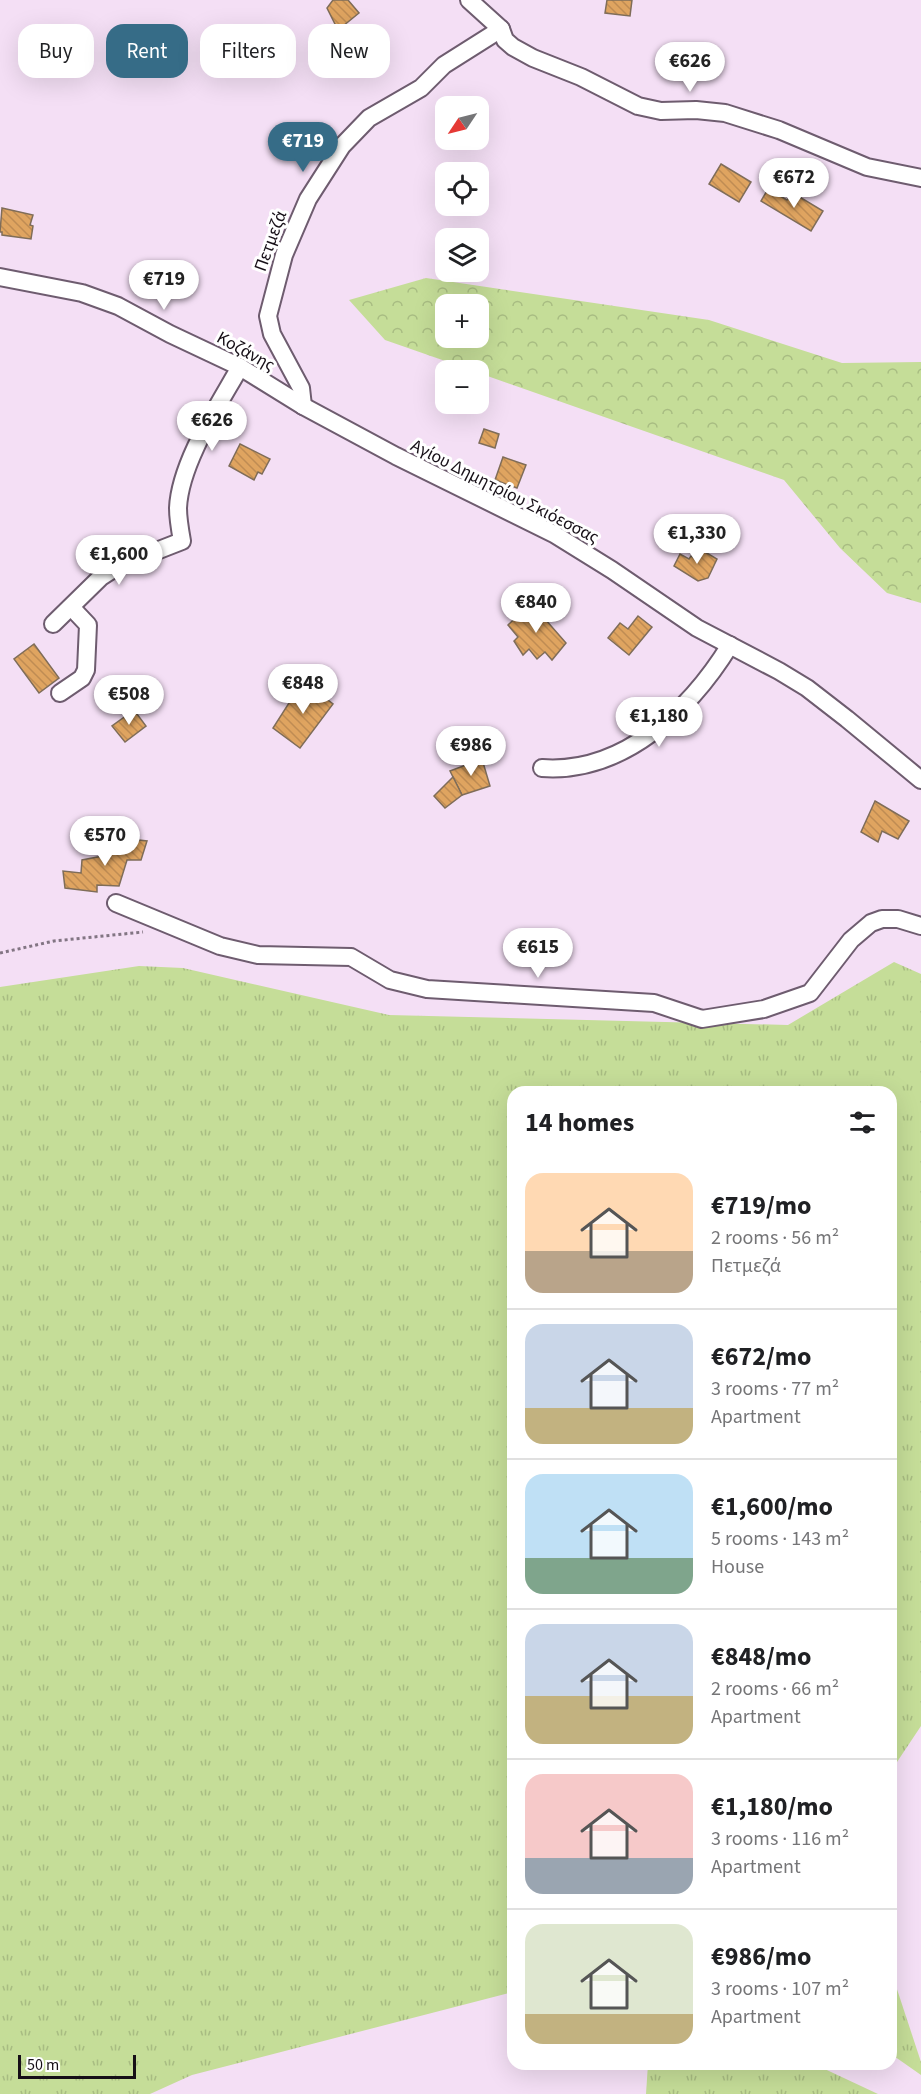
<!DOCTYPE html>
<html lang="en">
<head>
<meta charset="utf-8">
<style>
  :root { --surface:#fff; --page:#f2f2f2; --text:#202124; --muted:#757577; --line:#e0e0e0; --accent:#366c87 }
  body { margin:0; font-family:"Source Sans 3",sans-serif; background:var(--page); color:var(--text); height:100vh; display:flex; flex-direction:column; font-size:22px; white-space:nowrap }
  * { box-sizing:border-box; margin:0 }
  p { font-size:20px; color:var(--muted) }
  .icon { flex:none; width:33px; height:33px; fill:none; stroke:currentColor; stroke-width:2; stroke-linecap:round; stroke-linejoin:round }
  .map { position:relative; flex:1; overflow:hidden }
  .sheet { position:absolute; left:507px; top:1086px; width:390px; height:984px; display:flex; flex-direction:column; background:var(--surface); border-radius:18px; box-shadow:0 6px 24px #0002 }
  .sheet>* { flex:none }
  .banner { position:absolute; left:18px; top:24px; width:399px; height:54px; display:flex; gap:12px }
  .needle { width:39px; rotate:235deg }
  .controls { position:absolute; left:435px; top:96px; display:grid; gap:12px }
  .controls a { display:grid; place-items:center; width:54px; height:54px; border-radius:12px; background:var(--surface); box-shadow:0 6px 24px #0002; font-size:30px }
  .scale { position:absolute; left:18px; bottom:15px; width:118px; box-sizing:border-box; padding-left:6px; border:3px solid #160f17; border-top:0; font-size:16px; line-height:21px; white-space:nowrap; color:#160f17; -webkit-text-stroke:4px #fff; paint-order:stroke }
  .price { position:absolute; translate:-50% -51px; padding:0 14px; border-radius:21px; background:#fff; color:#222; font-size:20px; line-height:39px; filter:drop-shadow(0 2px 3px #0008) }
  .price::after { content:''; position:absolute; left:50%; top:36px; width:18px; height:14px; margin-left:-9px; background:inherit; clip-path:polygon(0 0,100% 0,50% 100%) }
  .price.active { background:var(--accent); color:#fff }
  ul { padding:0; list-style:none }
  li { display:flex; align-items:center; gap:18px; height:150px; padding:0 18px }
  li+li { border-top:2px solid var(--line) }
  li span { display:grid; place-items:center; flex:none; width:168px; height:120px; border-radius:18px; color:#555 }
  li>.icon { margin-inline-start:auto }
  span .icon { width:72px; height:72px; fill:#fffc; stroke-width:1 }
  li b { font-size:26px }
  h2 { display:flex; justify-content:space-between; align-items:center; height:72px; padding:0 18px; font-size:26px }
  .pill { padding:0 21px; border-radius:18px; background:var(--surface); box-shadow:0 6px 24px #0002; font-size:21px; line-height:54px }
  .pill.active { background:var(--accent); color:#fff }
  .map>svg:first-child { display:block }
  .grass { fill:url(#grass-tufts) }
  .forest { fill:url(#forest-crowns); fill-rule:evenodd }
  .building { fill:url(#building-back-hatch); stroke:#7f6d59; stroke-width:1.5 }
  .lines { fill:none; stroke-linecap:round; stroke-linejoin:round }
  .minor-casing { stroke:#6e5c6f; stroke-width:20 }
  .path { stroke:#827583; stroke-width:3; stroke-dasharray:3 3; stroke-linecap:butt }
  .minor { stroke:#fff; stroke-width:16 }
  .labels { text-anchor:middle; stroke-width:6; stroke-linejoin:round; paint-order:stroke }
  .street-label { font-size:18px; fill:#160f17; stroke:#fff }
</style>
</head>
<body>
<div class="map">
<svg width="921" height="2094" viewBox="0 0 921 2094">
  <defs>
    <pattern id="grass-tufts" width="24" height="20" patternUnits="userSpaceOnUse" patternTransform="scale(1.5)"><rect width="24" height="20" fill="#c5dd98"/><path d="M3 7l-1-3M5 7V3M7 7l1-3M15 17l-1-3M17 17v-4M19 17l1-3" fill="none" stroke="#a8bc82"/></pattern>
    <pattern id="forest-crowns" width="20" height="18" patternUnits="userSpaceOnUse" patternTransform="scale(1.5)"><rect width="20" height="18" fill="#c5dd98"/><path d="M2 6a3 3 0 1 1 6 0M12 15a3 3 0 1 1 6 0" fill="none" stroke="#a8bc82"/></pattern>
    <pattern id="building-back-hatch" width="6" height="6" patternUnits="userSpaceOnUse" patternTransform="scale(1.5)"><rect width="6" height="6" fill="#dfa460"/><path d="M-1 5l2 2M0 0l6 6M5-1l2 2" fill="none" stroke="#bf8c53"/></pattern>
  </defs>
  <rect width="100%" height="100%" fill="#f4dff5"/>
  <g class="grass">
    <polygon points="894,962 921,974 921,1726 891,1771 891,1092 513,1092 513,1992 192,2075 150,2094 0,2094 0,987 139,966 183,968 389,1015 788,1025"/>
    <polygon points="891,1971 921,2062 921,2075 891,2054"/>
    <polygon points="648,2064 814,2064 878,2094 646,2094"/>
  </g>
  <path class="forest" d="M426,278L709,320L842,363L921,362V603L887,593L840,548L784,480L479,373L478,370H471L385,340L349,300ZM446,304H478V338H446Z"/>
  <g class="building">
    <polygon points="333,0 348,0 359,13 338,30 327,8"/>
    <polygon points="607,0 632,0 630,16 605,13"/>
    <polygon points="721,164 751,182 739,202 709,184"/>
    <polygon points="768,189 787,200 793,193 823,211 811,231 761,201"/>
    <polygon points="2,208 33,215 30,225 33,226 31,239 2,235 2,232 0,232"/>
    <polygon points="484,429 499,434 495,448 479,443"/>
    <polygon points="240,444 270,459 262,474 258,472 254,480 229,466"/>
    <polygon points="503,457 526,465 517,488 495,480"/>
    <polygon points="700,549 717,559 708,578 698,581 674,566 680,554 689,559 691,556 694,558"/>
    <polygon points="531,603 566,643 552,660 545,652 537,659 529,649 523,655 514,641 518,637 508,625"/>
    <polygon points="638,616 652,627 629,655 608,638 620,623 628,629"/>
    <polygon points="34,644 59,678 39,693 14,659"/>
    <polygon points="303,681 333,704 300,748 273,728"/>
    <polygon points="134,710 146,726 125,742 112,726"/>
    <polygon points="482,759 490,786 462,795 450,771"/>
    <polygon points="453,777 462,795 445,808 434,796"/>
    <polygon points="875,801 909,821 898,839 882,831 878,842 861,832"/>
    <polygon points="120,838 147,841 141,860 127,860 119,886 97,885 97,892 65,888 63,871 81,873 82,860 108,855"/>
  </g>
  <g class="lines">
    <g class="minor-casing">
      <g id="minor">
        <polyline points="469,0 501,29 505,40 513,47 533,58 581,77 638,106 661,111 696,110 725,113 779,130 867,167 921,178"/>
        <polyline points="0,277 82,293 118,306 170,334 240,367 303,406 396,456 554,534 612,570 697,628 779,671 807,688 847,719 921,780"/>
        <polyline points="303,406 301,388 272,334 268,316 284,255 308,199 342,146 369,118 421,88 444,65 501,29"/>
        <path d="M53,624L101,577L118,566L182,541C180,530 178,519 178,508C180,463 218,406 240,367"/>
        <polyline points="60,693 82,678 86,670 88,625 71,607"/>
        <path d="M542,768C623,774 690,710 730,645"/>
        <polyline points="116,903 220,946 258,955 351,957 390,980 427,989 654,1003 702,1019 764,1009 810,993 851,940 871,923 882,919 898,919 921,926"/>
      </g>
    </g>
    <polyline class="path" points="0,953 54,941 143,932"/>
    <use href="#minor" class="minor"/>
  </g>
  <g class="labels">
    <g class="street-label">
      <text transform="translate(270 241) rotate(-70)" y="6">Πετμεζά</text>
      <text transform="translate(246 351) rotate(29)" y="6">Κοζάνης</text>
      <text transform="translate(505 491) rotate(27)" y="6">Αγίου Δημητρίου Σκιόεσσας</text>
    </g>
  </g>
</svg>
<div class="controls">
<a><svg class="needle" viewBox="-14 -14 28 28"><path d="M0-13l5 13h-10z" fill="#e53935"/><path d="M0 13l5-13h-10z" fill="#757577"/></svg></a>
<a><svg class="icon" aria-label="locate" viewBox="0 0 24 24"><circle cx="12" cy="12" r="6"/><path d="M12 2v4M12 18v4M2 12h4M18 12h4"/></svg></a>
<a><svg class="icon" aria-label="layers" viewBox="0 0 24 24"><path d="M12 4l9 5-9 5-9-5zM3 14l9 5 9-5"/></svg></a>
<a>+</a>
<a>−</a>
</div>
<div class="scale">50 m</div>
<b class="price" style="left:690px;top:93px">€626</b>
<b class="price active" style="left:303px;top:173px">€719</b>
<b class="price" style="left:794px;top:209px">€672</b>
<b class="price" style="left:164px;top:311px">€719</b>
<b class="price" style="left:212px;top:452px">€626</b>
<b class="price" style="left:697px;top:565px">€1,330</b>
<b class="price" style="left:119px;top:586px">€1,600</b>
<b class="price" style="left:536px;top:634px">€840</b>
<b class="price" style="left:303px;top:715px">€848</b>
<b class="price" style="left:129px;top:726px">€508</b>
<b class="price" style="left:659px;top:748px">€1,180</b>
<b class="price" style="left:471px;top:777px">€986</b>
<b class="price" style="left:105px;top:867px">€570</b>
<b class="price" style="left:538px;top:979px">€615</b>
<div class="banner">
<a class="pill">Buy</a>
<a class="pill active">Rent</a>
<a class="pill">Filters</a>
<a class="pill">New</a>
</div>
<section class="sheet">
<h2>14 homes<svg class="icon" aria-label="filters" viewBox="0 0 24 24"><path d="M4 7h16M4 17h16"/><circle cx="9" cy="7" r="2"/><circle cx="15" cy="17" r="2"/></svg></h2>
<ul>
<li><span style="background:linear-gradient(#ffd9b3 65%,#b9a48a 0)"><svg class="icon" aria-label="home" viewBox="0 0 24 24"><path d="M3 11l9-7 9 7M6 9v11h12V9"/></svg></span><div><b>€719/mo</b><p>2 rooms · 56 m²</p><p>Πετμεζά</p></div></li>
<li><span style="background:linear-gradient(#c9d6e8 70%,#c2b280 0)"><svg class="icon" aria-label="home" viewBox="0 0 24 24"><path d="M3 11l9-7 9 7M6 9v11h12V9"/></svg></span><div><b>€672/mo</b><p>3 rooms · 77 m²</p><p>Apartment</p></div></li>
<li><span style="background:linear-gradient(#bfe0f5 70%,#7fa58c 0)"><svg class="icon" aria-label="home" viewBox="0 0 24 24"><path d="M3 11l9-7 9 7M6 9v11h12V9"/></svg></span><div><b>€1,600/mo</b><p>5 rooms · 143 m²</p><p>House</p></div></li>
<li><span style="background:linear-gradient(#c9d6e8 60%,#c2b280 0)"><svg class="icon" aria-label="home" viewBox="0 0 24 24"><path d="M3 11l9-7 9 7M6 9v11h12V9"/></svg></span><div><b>€848/mo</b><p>2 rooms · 66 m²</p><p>Apartment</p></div></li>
<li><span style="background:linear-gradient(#f6c9c9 70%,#9aa5b1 0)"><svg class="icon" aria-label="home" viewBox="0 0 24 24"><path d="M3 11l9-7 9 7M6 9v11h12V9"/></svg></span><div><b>€1,180/mo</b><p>3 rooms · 116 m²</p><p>Apartment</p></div></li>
<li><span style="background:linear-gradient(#dfe7d0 75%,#c2b280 0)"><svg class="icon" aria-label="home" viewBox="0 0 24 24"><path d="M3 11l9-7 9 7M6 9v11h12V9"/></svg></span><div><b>€986/mo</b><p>3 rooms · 107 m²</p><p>Apartment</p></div></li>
</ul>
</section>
</div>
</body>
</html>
